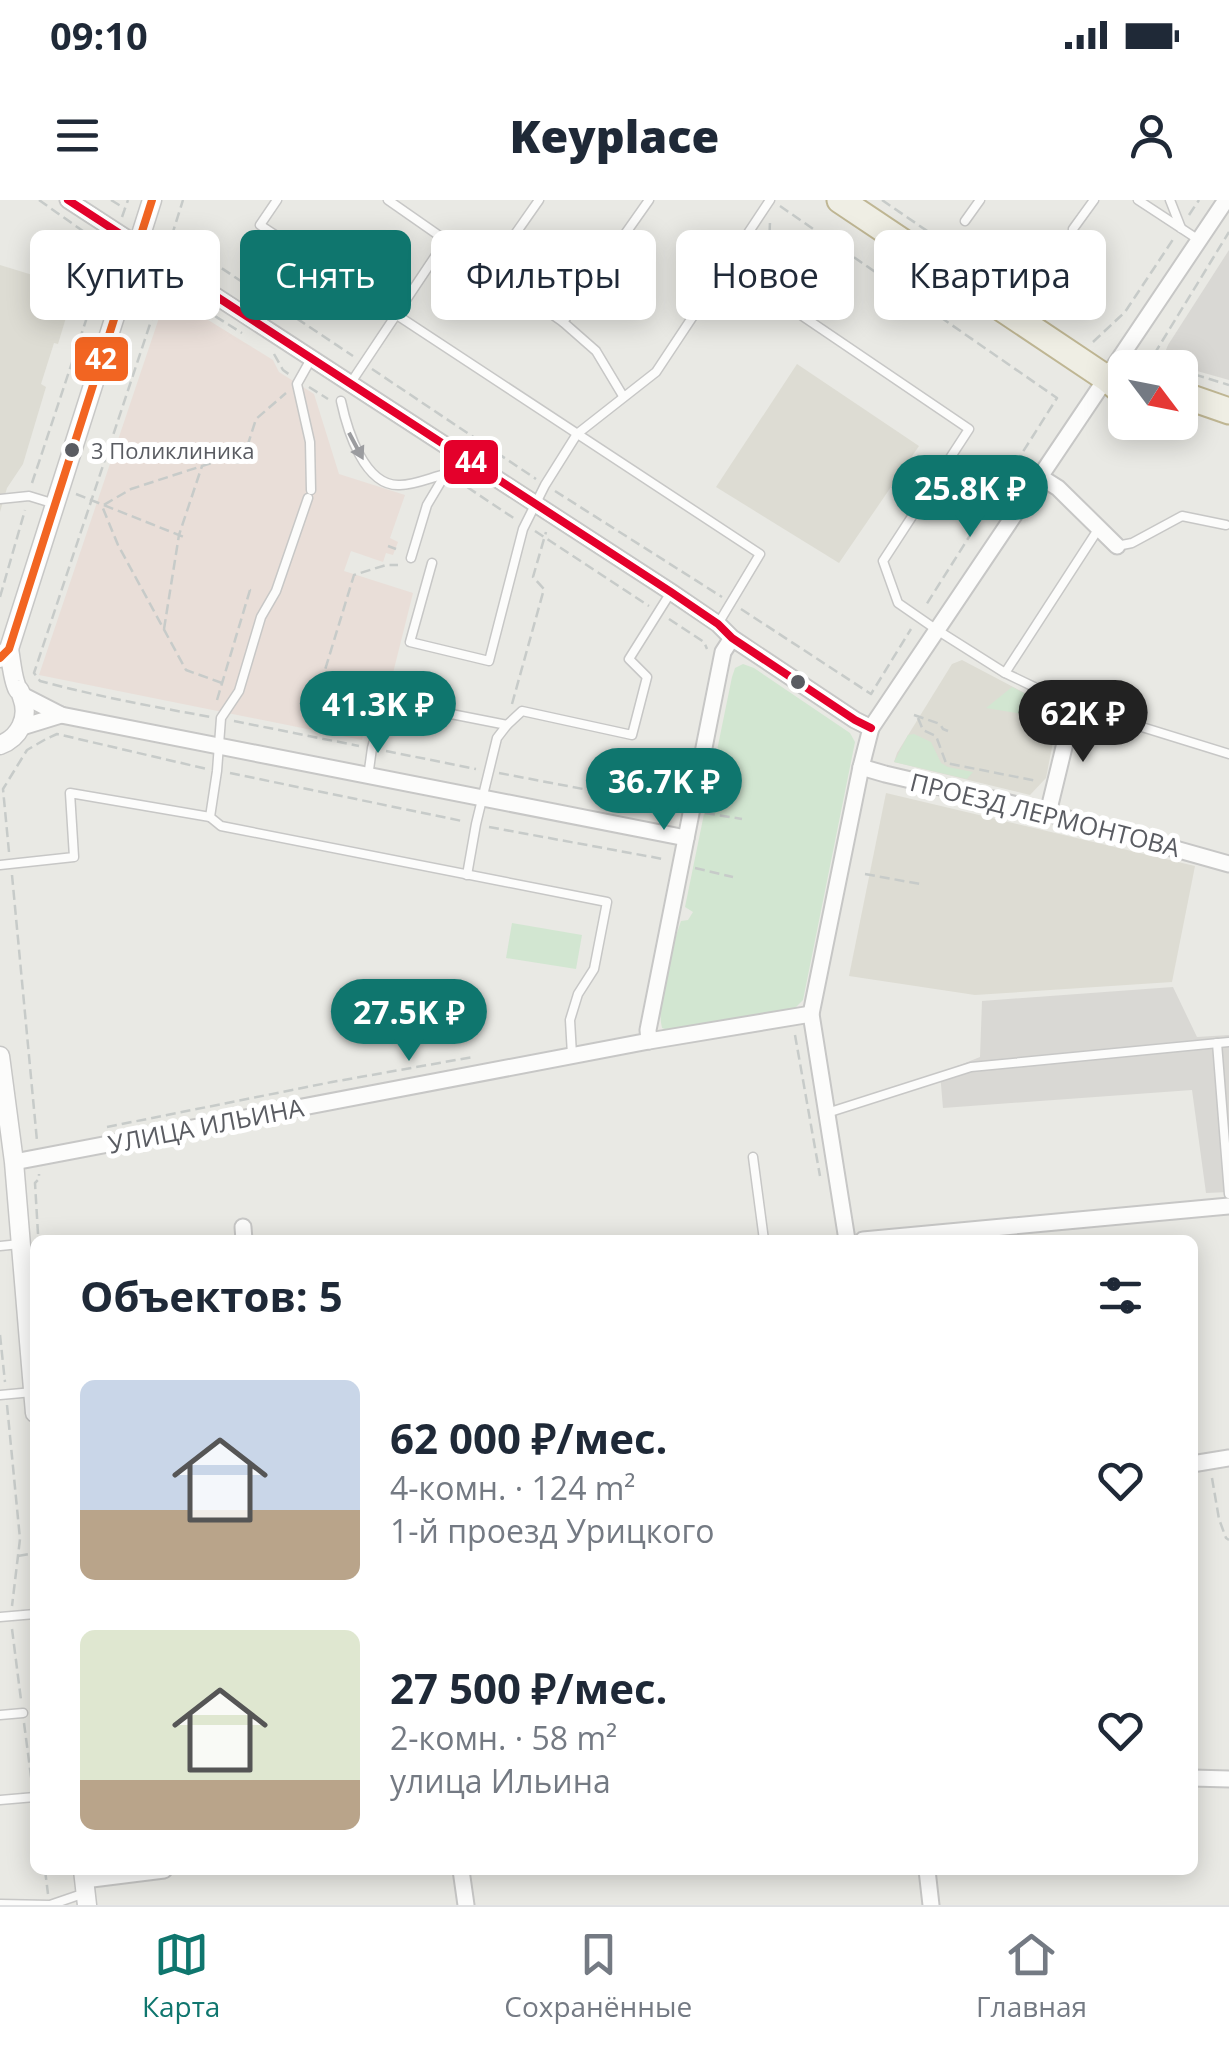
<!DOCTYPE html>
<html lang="ru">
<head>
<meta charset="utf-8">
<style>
  :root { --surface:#fff; --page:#f6f6f7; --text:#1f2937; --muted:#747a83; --line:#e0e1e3; --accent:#0f766e }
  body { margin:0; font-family:"Open Sans",sans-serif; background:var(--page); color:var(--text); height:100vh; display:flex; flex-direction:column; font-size:38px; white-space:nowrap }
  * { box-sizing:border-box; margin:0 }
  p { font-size:32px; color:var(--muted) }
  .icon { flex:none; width:55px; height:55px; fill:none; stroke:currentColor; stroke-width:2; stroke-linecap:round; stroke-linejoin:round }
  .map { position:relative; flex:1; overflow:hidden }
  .sheet { position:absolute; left:30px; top:1035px; width:1168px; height:640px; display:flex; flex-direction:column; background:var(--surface); border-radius:15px; box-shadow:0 5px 25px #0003 }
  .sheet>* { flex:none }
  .top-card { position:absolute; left:30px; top:30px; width:1170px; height:90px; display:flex; gap:20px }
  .needle { width:65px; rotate:122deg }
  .tools { position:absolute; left:1108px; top:150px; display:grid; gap:20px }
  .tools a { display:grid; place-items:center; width:90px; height:90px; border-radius:15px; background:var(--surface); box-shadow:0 5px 25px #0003; font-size:50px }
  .price { position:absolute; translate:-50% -85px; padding:0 22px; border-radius:35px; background:var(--accent); color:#fff; font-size:32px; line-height:65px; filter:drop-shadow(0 2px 5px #0008) }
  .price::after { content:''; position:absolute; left:50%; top:60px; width:30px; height:22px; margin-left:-15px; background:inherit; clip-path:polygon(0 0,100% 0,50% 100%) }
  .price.selected { background:#222; color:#fff }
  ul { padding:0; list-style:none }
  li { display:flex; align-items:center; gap:30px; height:250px; padding:0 50px }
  li span { display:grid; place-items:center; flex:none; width:280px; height:200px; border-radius:15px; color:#555 }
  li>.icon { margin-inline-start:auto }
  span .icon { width:120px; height:120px; fill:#fffc; stroke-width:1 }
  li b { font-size:42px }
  h2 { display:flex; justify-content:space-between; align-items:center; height:120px; padding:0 50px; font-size:42px }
  .pill { padding:0 35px; border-radius:15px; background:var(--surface); box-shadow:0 5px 25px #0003; font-size:35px; line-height:90px }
  .pill.selected { background:var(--accent); color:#fff }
  .status { display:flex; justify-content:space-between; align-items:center; height:70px; padding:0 50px; background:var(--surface); direction:ltr }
  .status svg { height:28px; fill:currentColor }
  header { display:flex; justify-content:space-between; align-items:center; height:130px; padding:0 50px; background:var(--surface); font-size:45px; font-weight:800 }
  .tabs { display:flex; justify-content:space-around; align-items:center; height:140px; border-top:2px solid var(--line); background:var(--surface); font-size:28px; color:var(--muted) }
  .tabs a { display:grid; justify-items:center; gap:5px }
  .tabs .selected { color:var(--accent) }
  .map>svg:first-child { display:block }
  .industrial { fill:#d9d8d4 }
  .education { fill:#dddcd3 }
  .medical { fill:#e9ded8 }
  .green { fill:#d2e6d1 }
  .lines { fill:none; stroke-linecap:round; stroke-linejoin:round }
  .service-casing { stroke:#c7c7c6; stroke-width:11 }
  .minor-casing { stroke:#c7c7c6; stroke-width:19 }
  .tertiary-casing { stroke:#c7c7c6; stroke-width:21 }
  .trunk-casing { stroke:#bfb693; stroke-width:29 }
  .path { stroke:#c7cbc9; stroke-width:2.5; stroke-dasharray:10 5; stroke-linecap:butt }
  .service { stroke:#fcfcfb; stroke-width:8 }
  .minor { stroke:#fcfcfb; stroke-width:15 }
  .tertiary { stroke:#fcfcfb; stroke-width:18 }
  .trunk { stroke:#efeee4; stroke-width:25 }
  .bus-1-casing { stroke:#fff; stroke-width:15 }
  .bus-2-casing { stroke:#fff; stroke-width:15 }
  .bus-1 { stroke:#e4002b; stroke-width:8 }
  .bus-2 { stroke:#f26522; stroke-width:8 }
  .oneway { fill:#9b9c9f }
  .bus-dot { fill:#5a5c62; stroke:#fff; stroke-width:4 }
  .labels { text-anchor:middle; stroke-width:10; stroke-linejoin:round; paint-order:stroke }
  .bus-label { font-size:22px; fill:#5a5c62; stroke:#fff; text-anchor:start }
  .street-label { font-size:25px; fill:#5a5c62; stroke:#fff }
  .line-badge { stroke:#fff; stroke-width:4 }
  .badge-label { font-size:28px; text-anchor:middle; font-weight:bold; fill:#fff }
</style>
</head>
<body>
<div class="status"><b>09:10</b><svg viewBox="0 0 49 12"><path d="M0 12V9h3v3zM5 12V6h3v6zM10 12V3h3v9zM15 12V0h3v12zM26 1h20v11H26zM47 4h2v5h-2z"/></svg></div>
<header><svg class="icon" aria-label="menu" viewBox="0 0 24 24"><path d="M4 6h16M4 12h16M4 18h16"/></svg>Keyplace<svg class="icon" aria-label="person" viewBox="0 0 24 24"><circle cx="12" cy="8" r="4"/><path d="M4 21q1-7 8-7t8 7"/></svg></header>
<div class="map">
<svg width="1229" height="1705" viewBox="0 0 1229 1705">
  <rect width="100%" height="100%" fill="#e9e9e4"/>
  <g class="industrial">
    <polygon points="1229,50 1229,180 1165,162 1164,155 1168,145"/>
    <polygon points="1173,787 1197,837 1229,835 1229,992 1206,993 1192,890 943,908 940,873 980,857 982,801"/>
  </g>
  <g class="education">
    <polygon points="0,65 75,88 58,144 54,143 41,184 46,187 23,264 7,288 0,312"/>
    <polygon points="797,164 919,246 839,363 716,287"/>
    <polygon points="962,460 1059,511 1046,578 1030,595 894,562 897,553 952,464"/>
    <polygon points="886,593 1195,666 1172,782 975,795 849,776"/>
  </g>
  <polygon class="medical" points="174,99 273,160 279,172 314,194 339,274 405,295 390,338 398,342 393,355 386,353 383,362 351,351 344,371 413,393 389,489 376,487 362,540 39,475 163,106"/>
  <g class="green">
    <path d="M743,464L754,468L850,533L855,542L803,800L794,809L670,831L662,828C655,797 671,751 681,721L688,720L693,712L685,707L732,477L735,468Z"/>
    <polygon points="1012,487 1055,509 1052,519 986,508"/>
    <polygon points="914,534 931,542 941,563 948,567 973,572 967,579 894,562 908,535"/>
    <polygon points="512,723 582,735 576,769 506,758"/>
  </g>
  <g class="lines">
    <g class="service-casing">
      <g id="service">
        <polyline points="277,0 260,25 760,354 718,424"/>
        <polyline points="388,0 563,122 596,151 623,196"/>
        <polyline points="1138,0 1199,40"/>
        <polyline points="1170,0 1181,28"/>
        <polyline points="965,21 980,0"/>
        <polyline points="1073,29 1094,0"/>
        <polyline points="490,70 539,0"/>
        <polyline points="700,106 767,92 969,229 883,361 898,403 937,430 1005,473 1074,506 1229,554"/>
        <polyline points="563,122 649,0"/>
        <polyline points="350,184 446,40"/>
        <path d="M341,201C347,229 364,287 400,285C415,285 432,277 446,274"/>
        <polyline points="311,290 310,242 297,184 311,159"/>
        <polyline points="308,298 276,391 261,417 239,491 221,518 217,571 210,617 221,626 607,702 594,769 578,794 570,820 572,855"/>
        <polyline points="0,299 29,296 55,304"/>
        <polyline points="1117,346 1132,343 1182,316 1226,325"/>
        <polyline points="411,358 427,305 458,253"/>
        <polyline points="432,363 410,442 489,461 523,329 545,285 577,234 656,172 770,0"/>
        <polyline points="1005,473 1099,328"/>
        <polyline points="368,577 372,548 385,501 507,525"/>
        <polyline points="0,665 74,657 70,593 210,617"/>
        <polyline points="467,675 476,624 497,538 507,525 522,511 632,535 647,477 629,459 671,392"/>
        <polyline points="1217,843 1229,994"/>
        <polyline points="827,913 971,867 1229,842"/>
        <polyline points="753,957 764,1040"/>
        <polyline points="0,1046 20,1044"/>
        <polyline points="0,1195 33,1192"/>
        <polyline points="0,1417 35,1414"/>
        <polyline points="0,1515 23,1513"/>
        <polyline points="0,1600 35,1597"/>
        <polyline points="0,1704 50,1705 85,1693"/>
      </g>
    </g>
    <g class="minor-casing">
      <g id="minor">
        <polyline points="68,0 671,392 718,424 732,438 855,520 871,528"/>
        <polyline points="1039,276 1058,288 1117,346"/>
        <polyline points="22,495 61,515 686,638"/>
        <polyline points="22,527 61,515"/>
        <polyline points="861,567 885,574 1026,607 1229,664"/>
        <polyline points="1048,613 1074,506"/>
        <polyline points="649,841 648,830 723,452 732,438"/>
        <polyline points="14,962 649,841 811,814"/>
        <polyline points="243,1027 244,1040"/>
        <polyline points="847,1040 811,814 861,567 871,528 1226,0"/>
        <polyline points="863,1040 1229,1006"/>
        <polyline points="1192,1264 1229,1258"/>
        <polyline points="1192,1578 1229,1579"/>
        <polyline points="461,1670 466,1705"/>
        <polyline points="927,1670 931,1705"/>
        <polyline points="84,1680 164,1670"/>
      </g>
    </g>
    <g class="tertiary-casing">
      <g id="tertiary">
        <polyline points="0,458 9,449 152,0"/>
        <path d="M0,545C19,538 30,518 22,497C17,482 20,498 15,482C12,472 11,460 9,449"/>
        <polyline points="0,856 14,962 35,1213"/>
        <polyline points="83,1670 87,1705"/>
      </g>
    </g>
    <g class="trunk-casing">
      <g id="trunk">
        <polyline points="840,0 1106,178 1125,194"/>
        <polyline points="1180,194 1229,211"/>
      </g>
    </g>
    <g class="path">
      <polyline points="39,0 107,48"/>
      <polyline points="111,0 124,8"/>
      <polyline points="882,0 984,70"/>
      <polyline points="780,6 1057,198 926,405"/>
      <polyline points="1189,15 1199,0"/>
      <polyline points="122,17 128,0"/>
      <polyline points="172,35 353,156"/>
      <polyline points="175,51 172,35 183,0"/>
      <polyline points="768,78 770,21"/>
      <path d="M164,82L34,473L40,481C96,496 154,507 211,517"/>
      <polyline points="162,93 178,93 242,133"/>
      <polyline points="1093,142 1125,112 1174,38"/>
      <polyline points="274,154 283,170 290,175"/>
      <polyline points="1171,168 1150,161 1229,32"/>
      <polyline points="372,169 536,279"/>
      <polyline points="1180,170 1229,185"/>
      <polyline points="309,187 328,199"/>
      <polyline points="455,279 515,319"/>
      <polyline points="32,283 110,48"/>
      <polyline points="555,291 722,397"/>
      <polyline points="76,294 184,337"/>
      <polyline points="535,331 649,406"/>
      <polyline points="388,346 396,349"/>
      <polyline points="0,397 25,310"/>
      <polyline points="741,409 871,494 911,429"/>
      <polyline points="669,419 704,442 707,449"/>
      <polyline points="164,429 179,335 202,266"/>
      <polyline points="222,483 186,470 118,345 102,306 131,289 202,266 221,260 242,263 256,219 286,193"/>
      <polyline points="321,483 354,375 386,365 398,365"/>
      <polyline points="217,500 250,390 247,389"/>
      <polyline points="512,504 544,389 533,377 546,332"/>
      <polyline points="914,515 940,524 943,529 948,531"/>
      <polyline points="918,518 923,530 936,536 946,563 1037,581"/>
      <polyline points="234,521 359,546"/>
      <polyline points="386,551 476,569"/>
      <polyline points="230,573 462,621"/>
      <polyline points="499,573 678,607"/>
      <polyline points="705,613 742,619"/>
      <polyline points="489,627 663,659"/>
      <polyline points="9,652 3,589 27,550 46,539 57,534 207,569"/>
      <polyline points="695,668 733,677"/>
      <polyline points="865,674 920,684"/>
      <polyline points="12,675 37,941"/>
      <polyline points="795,835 820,976"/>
      <polyline points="107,927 332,882 473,857"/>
      <polyline points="38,1034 35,983 39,979 39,974"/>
      <polyline points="0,1135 5,1182"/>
      <polyline points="7,1205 20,1339 12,1406"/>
      <polyline points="1212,1278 1219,1319 1226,1338 1229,1340"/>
      <polyline points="18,1356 35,1353"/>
      <polyline points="12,1429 21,1500"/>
      <polyline points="24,1523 32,1584"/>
      <polyline points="45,1670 48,1694"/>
    </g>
    <use href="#service" class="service"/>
    <use href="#minor" class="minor"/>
    <use href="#tertiary" class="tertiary"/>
    <use href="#trunk" class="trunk"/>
    <g class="bus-1-casing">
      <polyline id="bus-1" points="68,0 671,392 718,424 732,438 855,520 871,528"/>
    </g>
    <g class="bus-2-casing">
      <polyline id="bus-2" points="0,458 9,449 152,0"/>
    </g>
    <use href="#bus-1" class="bus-1"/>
    <use href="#bus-2" class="bus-2"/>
  </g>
  <defs><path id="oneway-solid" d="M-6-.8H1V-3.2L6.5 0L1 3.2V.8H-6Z" transform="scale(2.5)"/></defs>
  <use class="oneway" href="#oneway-solid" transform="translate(356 246) rotate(62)"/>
  <g class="bus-dot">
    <circle cx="72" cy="250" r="9"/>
    <circle cx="798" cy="482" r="9"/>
  </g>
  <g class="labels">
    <g class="bus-label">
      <text x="91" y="259">3 Поликлиника</text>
    </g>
    <g class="street-label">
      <text transform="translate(1045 615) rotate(14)" y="9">ПРОЕЗД ЛЕРМОНТОВА</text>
      <text transform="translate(206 926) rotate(-11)" y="9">УЛИЦА ИЛЬИНА</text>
    </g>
  </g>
  <g class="line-badge">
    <rect x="73" y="135" width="57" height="48" rx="10" fill="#f26522"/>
    <rect x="442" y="238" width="58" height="48" rx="10" fill="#e4002b"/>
  </g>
  <g class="badge-label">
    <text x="101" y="169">42</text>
    <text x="471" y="272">44</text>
  </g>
</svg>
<div class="tools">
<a><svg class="needle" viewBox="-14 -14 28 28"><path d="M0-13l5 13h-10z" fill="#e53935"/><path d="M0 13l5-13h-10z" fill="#747a83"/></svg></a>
</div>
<b class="price" style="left:970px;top:340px">25.8K ₽</b>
<b class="price" style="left:378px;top:556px">41.3K ₽</b>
<b class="price selected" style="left:1083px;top:565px">62K ₽</b>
<b class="price" style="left:664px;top:633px">36.7K ₽</b>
<b class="price" style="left:409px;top:864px">27.5K ₽</b>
<div class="top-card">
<a class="pill">Купить</a>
<a class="pill selected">Снять</a>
<a class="pill">Фильтры</a>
<a class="pill">Новое</a>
<a class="pill">Квартира</a>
</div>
<section class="sheet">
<h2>Объектов: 5<svg class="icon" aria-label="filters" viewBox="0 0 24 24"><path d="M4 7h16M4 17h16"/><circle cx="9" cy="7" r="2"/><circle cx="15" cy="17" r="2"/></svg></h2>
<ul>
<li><span style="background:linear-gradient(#c9d6e8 65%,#b9a48a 0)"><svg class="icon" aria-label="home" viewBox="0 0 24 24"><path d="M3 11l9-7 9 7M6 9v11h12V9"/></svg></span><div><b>62 000 ₽/мес.</b><p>4-комн. · 124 m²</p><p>1-й проезд Урицкого</p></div><svg class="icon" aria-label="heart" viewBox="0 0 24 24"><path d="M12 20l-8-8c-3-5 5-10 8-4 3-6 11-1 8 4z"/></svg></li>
<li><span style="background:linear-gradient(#dfe7d0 75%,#b9a48a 0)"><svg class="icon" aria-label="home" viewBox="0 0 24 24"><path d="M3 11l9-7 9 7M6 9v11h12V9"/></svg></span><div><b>27 500 ₽/мес.</b><p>2-комн. · 58 m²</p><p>улица Ильина</p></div><svg class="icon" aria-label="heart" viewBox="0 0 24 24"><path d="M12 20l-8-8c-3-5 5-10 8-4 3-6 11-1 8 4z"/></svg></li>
</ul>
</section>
</div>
<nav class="tabs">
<a class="selected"><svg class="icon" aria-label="map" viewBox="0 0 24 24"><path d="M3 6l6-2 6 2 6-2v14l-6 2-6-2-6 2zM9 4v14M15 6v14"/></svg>Карта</a>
<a><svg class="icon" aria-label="saved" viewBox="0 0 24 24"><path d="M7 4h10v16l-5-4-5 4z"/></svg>Сохранённые</a>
<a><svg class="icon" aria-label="home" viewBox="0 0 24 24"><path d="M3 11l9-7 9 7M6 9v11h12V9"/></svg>Главная</a>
</nav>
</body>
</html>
